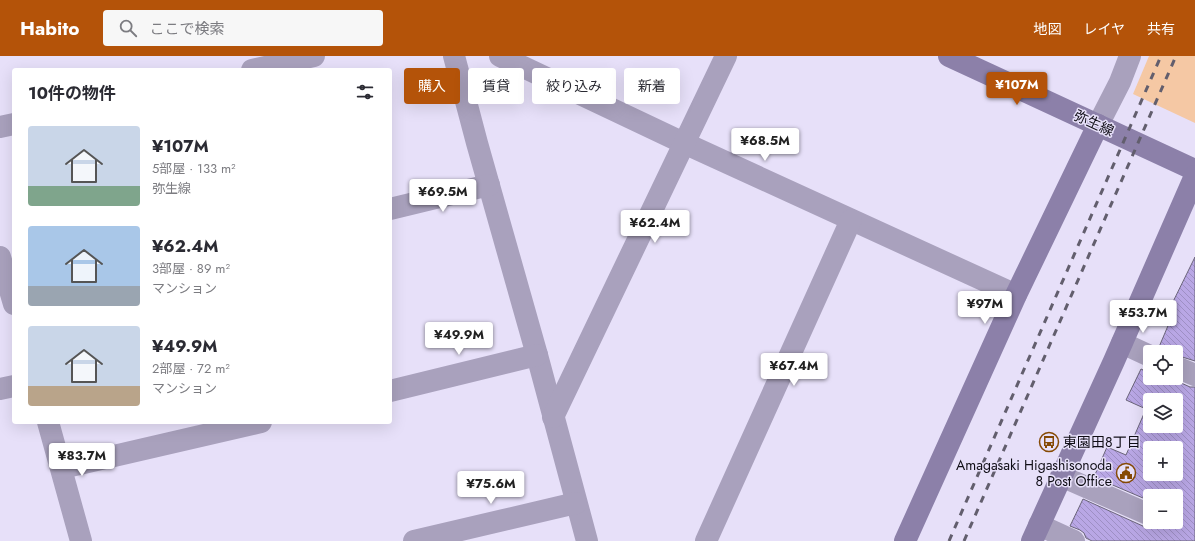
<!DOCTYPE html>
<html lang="ja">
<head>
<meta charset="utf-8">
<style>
  :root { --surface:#fff; --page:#f7f7f7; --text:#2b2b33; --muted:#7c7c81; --accent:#b45309 }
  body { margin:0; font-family:Jost,"Noto Sans JP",sans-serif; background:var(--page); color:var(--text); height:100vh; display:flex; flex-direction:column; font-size:15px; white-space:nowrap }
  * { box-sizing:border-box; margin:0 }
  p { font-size:13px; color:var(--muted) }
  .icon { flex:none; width:22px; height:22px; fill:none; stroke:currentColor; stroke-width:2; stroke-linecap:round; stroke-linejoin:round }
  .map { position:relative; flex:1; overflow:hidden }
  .panel { position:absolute; left:12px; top:12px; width:380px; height:356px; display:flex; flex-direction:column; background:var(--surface); border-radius:4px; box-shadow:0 4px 16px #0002 }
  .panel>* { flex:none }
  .hud { position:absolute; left:404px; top:12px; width:380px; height:36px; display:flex; gap:8px }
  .fabs { position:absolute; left:1143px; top:289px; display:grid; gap:8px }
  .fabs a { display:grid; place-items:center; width:40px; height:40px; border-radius:4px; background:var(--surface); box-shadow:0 4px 16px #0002; font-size:20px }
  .price { position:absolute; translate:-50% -34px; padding:0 9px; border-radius:4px; background:#fff; color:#222; font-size:13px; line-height:26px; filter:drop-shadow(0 1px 2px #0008) }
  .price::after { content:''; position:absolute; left:50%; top:24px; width:12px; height:9px; margin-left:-6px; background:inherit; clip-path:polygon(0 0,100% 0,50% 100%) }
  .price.selected { background:var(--accent); color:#fff }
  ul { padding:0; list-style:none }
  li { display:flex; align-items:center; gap:12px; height:100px; padding:0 16px }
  li span { display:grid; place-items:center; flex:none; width:112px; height:80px; border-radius:4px; color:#555 }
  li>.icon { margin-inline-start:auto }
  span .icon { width:48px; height:48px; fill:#fffc; stroke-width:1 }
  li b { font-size:17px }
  h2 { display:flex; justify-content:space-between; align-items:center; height:48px; padding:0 16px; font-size:17px }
  .tag { padding:0 14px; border-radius:4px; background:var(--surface); box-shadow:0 4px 16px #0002; font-size:14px; line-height:36px }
  .tag.selected { background:var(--accent); color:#fff }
  header { display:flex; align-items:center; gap:24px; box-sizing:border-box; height:56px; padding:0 20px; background:var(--accent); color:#fff }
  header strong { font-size:19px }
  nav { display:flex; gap:22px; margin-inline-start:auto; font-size:14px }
  .search { width:280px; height:36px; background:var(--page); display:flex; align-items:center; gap:10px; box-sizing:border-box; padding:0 14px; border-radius:4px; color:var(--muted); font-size:15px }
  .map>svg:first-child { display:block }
  .green { fill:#f5c8a4 }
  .building { fill:url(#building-back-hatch); stroke:#6b657a; fill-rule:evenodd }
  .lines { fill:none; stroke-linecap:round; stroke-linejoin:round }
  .street { stroke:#a9a1bd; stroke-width:22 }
  .secondary { stroke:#8c80a9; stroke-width:22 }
  .rail { stroke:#625e6d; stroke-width:3; stroke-dasharray:7 7; stroke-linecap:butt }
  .labels { text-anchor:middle; stroke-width:3; stroke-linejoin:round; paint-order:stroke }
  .street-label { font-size:14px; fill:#0f0d15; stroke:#e7e0f9 }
  .poi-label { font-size:14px; fill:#0f0d15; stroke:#e7e0f9; text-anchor:start }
</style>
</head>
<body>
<header>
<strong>Habito</strong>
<div class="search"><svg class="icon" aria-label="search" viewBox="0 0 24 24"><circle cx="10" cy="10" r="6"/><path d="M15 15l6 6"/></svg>ここで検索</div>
<nav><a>地図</a><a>レイヤ</a><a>共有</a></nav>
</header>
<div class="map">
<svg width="1195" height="485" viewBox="0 0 1195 485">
  <defs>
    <pattern id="building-back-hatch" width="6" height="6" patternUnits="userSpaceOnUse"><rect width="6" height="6" fill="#b9a7e5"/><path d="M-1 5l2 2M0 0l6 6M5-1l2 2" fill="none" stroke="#9e8fc4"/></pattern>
  </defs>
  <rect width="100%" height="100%" fill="#e7e0f9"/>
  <polygon class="green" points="1149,0 1195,0 1195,67 1133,38"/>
  <g class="building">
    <polygon points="1195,201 1195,305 1176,299 1176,296 1161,296 1159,291 1170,265 1165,262"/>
    <path d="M1150,312V322H1170L1190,331H1195V485H1092L1086,482L1084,477L1080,474L1070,470L1083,443L1145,471H1152L1157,469L1160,466H1176V440H1150V445L1094,421L1107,391L1126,399L1146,353L1126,344L1141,313L1148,316ZM1150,344H1176V370H1150ZM1150,392H1176V418H1150Z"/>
  </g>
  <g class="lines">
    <g class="street">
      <polyline points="454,0 477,87 537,299 587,485"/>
      <polyline points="500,0 673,82 1016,239"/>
      <polyline points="252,14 314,0"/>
      <polyline points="1098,69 1120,26 1130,0"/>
      <polyline points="0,71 14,68"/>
      <polyline points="390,153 489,129"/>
      <polyline points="0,201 14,248"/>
      <polyline points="1122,287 1150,300"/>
      <polyline points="1176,311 1195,319"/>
      <polyline points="0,333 14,330"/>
      <polyline points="390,335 537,299"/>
      <polyline points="553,361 726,0"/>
      <polyline points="48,366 81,485"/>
      <polyline points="62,412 261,366"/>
      <polyline points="1061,420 1150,459"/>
      <polyline points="1039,469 1074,485"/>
      <polyline points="414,485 576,447"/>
      <polyline points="706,485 851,164"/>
    </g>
    <g class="secondary">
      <polyline points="949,0 1195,114"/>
      <polyline points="905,485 1016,239 1098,69"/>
      <polyline points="1032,485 1114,305 1195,120"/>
    </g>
    <g class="rail">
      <polyline points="949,485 1161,0"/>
      <polyline points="964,485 1176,0"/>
    </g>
  </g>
  <defs>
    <g id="bus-ring" transform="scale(1)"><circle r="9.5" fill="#e7e0f9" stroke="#854904" stroke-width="1.5"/><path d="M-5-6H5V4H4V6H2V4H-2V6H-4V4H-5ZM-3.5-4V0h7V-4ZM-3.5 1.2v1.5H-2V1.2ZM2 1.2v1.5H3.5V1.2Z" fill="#854904"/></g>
    <g id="civic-ring" transform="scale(1)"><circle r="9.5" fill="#e7e0f9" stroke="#854904" stroke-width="1.5"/><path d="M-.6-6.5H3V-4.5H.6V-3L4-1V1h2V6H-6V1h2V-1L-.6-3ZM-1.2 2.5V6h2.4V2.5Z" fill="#854904"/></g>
  </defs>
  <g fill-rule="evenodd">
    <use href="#bus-ring" x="1049" y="386"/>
    <use href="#civic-ring" x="1126" y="417"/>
  </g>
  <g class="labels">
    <g class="street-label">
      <text transform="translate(1094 67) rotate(25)" y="5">弥生線</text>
    </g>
    <g class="poi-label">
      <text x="1063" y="391">東園田8丁目</text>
      <text x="1112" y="414" text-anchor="end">Amagasaki Higashisonoda<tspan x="1112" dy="16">8 Post Office</tspan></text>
    </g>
  </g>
</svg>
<div class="fabs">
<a><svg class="icon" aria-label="locate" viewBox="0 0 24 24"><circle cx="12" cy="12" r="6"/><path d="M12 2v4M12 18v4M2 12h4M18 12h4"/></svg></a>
<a><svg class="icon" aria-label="layers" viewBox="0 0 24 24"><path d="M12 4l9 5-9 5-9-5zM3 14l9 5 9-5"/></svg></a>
<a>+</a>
<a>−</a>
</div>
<b class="price selected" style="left:1017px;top:50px">¥107M</b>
<b class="price" style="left:765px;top:106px">¥68.5M</b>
<b class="price" style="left:443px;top:157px">¥69.5M</b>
<b class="price" style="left:655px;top:188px">¥62.4M</b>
<b class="price" style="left:985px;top:269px">¥97M</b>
<b class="price" style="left:1143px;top:278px">¥53.7M</b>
<b class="price" style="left:459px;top:300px">¥49.9M</b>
<b class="price" style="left:794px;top:331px">¥67.4M</b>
<b class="price" style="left:82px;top:421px">¥83.7M</b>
<b class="price" style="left:491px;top:449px">¥75.6M</b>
<div class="hud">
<a class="tag selected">購入</a>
<a class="tag">賃貸</a>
<a class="tag">絞り込み</a>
<a class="tag">新着</a>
</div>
<section class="panel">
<h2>10件の物件<svg class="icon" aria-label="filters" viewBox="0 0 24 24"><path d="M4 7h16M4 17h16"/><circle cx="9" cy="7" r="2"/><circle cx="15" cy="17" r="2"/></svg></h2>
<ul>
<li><span style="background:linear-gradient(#c9d6e8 75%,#7fa58c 0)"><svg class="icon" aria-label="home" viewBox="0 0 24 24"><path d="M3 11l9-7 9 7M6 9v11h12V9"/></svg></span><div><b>¥107M</b><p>5部屋 · 133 m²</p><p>弥生線</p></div></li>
<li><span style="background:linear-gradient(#a9c7e8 75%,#9aa5b1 0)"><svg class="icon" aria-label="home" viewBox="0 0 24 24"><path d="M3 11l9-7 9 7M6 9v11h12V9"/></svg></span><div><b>¥62.4M</b><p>3部屋 · 89 m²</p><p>マンション</p></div></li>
<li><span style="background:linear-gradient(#c9d6e8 75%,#b9a48a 0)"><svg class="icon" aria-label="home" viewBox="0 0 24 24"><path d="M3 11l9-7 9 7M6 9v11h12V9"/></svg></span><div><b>¥49.9M</b><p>2部屋 · 72 m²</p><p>マンション</p></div></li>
</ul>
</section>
</div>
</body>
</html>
